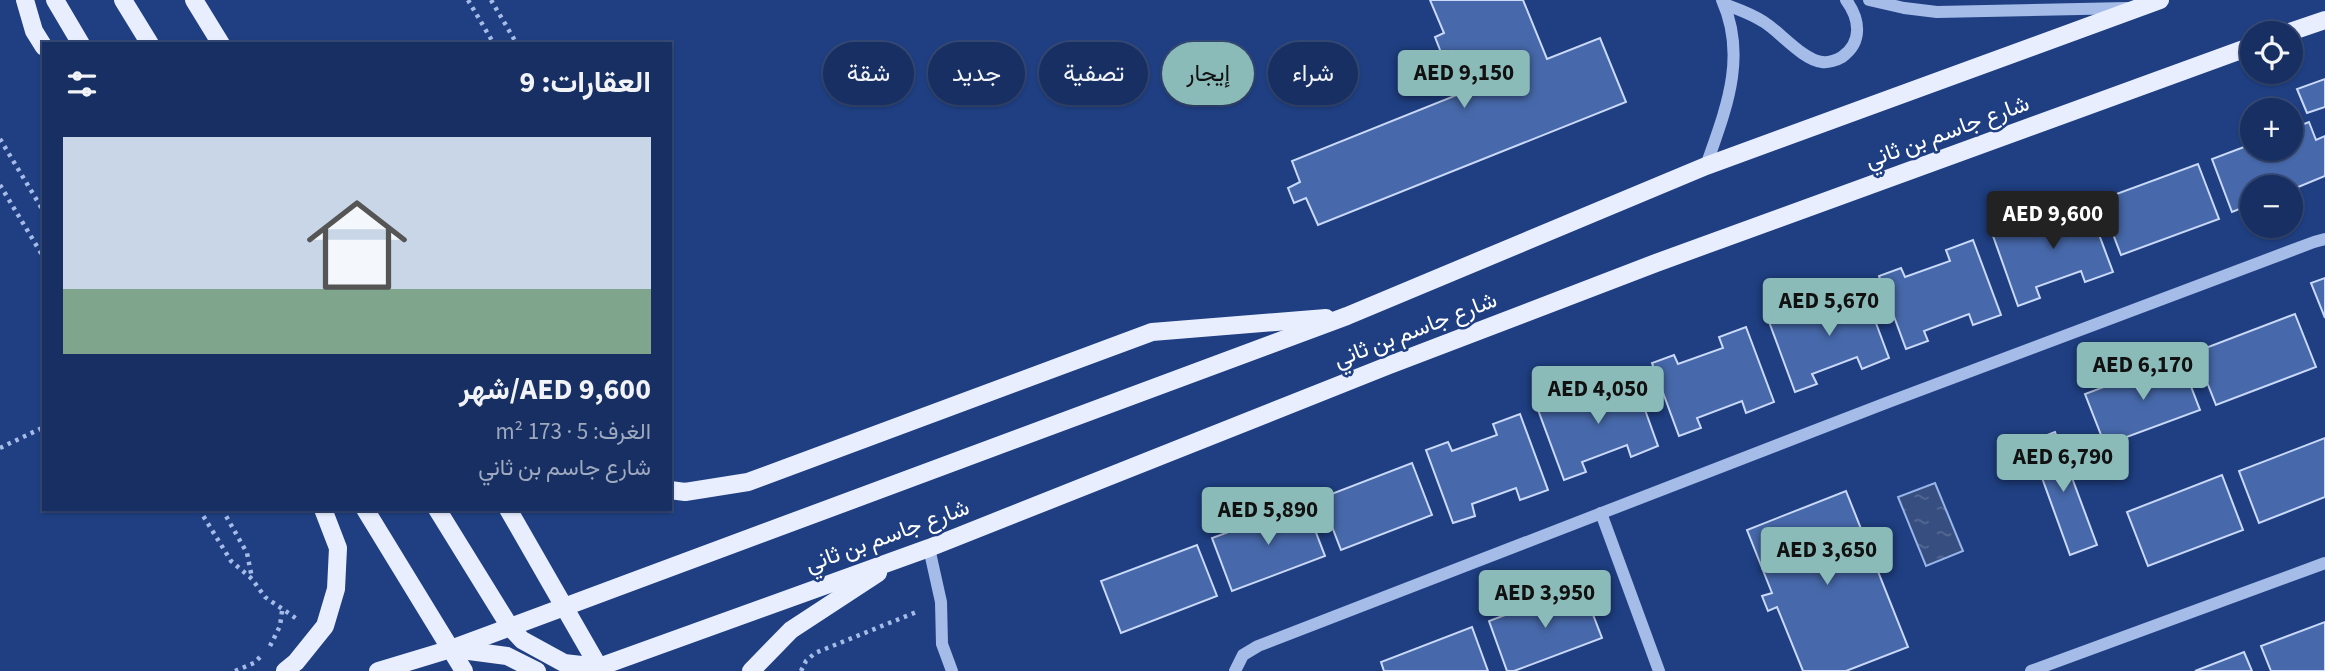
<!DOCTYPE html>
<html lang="ar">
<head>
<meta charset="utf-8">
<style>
  :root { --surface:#172f62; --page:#203768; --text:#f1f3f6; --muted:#9ea9be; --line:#364a77; --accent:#8bbbb9 }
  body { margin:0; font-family:"Source Sans 3",Vazirmatn,sans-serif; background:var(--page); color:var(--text); direction:rtl; height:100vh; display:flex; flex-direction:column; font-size:26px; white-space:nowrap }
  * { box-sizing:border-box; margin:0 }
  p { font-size:23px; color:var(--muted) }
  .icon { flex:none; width:38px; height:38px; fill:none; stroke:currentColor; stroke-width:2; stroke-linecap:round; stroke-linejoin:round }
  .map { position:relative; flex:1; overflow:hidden; direction:ltr }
  .panel { position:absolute; left:42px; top:42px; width:630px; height:469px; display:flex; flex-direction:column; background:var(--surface); border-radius:0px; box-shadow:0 2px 5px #0004,0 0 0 2px var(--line); direction:rtl }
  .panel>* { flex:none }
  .banner { position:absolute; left:693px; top:42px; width:665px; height:63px; direction:rtl; display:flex; gap:14px }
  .controls { position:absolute; left:2240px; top:21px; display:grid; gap:14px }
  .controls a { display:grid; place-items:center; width:63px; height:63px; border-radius:50%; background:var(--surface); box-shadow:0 2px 5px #0004,0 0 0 2px var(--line); font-size:35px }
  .price { position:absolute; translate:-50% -60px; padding:0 16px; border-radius:7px; background:var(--accent); color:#111; font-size:23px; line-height:46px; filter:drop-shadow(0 2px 4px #0008) }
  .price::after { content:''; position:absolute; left:50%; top:42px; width:21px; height:16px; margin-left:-10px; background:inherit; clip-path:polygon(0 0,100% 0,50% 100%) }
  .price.current { background:#222; color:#fff }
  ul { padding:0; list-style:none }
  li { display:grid; align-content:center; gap:14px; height:371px; padding:0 21px }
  li span { display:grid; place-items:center; height:217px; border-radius:0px; color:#555 }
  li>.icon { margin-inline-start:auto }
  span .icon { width:126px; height:126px; fill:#fffc; stroke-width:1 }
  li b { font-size:30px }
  h2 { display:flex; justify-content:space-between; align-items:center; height:84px; padding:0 21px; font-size:30px }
  .tag { padding:0 24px; border-radius:32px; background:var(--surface); box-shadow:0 2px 5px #0004,0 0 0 2px var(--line); font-size:24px; line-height:63px }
  .tag.current { background:var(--accent); color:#111 }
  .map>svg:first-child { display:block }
  .water { fill:url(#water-ripples); stroke:#98b5ea; stroke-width:2 }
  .building { fill:#4769ab; stroke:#c9d9f7; stroke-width:2 }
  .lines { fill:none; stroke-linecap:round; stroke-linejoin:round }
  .path { stroke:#a5bce9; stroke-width:4.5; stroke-dasharray:3.5 5; stroke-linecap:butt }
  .minor { stroke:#a5bce9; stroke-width:12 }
  .major { stroke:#e8eefe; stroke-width:18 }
  .labels { text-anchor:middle; stroke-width:5; stroke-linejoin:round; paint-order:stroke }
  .street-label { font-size:23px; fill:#fff; stroke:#1f3f82 }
</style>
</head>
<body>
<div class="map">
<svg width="2325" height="671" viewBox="0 0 2325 671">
  <defs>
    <pattern id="water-ripples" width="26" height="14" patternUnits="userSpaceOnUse" patternTransform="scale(1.75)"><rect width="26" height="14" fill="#374f80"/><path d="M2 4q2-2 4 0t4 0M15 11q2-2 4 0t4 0" fill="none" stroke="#556993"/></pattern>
  </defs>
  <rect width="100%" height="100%" fill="#1f3f82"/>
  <polygon class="water" points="1935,483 1963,551 1926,566 1898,497"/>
  <g class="building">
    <polygon points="1430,0 1523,0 1547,59 1600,38 1626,102 1318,225 1306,198 1294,203 1288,188 1300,182 1292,161 1457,95 1451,80 1461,76 1451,51 1442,55 1435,37 1444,33"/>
    <polygon points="2325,79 2325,107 2307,113 2297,89"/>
    <polygon points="2309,122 2316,140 2325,136 2325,176 2291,190 2291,187 2252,187 2252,204 2232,212 2212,159 2252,144 2252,149 2291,149 2291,129"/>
    <polygon points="2198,164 2219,219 2121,255 2100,200"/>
    <polygon points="2085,197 2113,272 2085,282 2081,271 2036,287 2040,298 2018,306 1992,233 2014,225 2017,234 2062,217 2058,207"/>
    <polygon points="1973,240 2001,315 1973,325 1969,314 1924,331 1928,341 1906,349 1879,276 1901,268 1905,277 1950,261 1946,250"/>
    <polygon points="2325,278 2325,318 2311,283"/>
    <polygon points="1861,283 1889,358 1862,369 1857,357 1812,374 1817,384 1795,392 1768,319 1789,311 1793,320 1838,304 1834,293"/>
    <polygon points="2295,314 2316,367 2216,405 2195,352"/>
    <polygon points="1746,327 1774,402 1746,413 1742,401 1697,418 1701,428 1679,436 1652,363 1674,355 1678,364 1723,348 1719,337"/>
    <polygon points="2180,358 2200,410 2105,445 2085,394"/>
    <polygon points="1631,371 1658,446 1631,457 1627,445 1582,462 1586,472 1564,480 1537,407 1559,399 1562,408 1608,392 1604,381"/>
    <polygon points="1520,414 1548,490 1520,500 1516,488 1472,504 1475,516 1453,523 1426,450 1448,442 1452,451 1497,435 1493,424"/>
    <polygon points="2055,432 2097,545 2070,555 2029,442"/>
    <polygon points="2325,438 2325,497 2259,523 2239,471"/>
    <polygon points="1412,463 1432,515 1341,550 1321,498"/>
    <polygon points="2222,475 2243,530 2148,566 2127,512"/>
    <polygon points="1846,491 1908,647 1846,671 1803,671 1777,607 1768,611 1762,596 1772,593 1747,530"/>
    <polygon points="1305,504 1325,556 1232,591 1212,538"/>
    <polygon points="1197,545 1217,596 1121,633 1101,581"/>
    <polygon points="1582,586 1602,638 1514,671 1507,671 1489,621"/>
    <polygon points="2325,622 2325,671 2271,671 2261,646"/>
    <polygon points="1472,627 1488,671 1384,671 1381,662"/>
    <polygon points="2244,652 2252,671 2195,671"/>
  </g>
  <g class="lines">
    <g class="path">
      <polyline points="468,0 494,44"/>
      <polyline points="491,0 517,44"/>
      <polyline points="0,139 44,212"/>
      <polyline points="0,185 44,258"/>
      <polyline points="0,448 44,427"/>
      <polyline points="199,509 231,561 252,579 265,597 297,619"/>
      <polyline points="222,509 247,553 252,578"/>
      <polyline points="270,646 280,626 282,611"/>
      <polyline points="235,671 254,663 262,655"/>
      <polyline points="801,671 806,661 815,653 919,611"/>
    </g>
    <g class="minor">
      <polyline points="1869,0 1904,8 1937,12 2127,8"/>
      <path d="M1724,4C1738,9 1752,14 1764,22C1780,32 1803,60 1822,62C1828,63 1837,60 1842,57C1863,42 1860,19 1846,0"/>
      <path d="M1706,166C1725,111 1748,58 1722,0"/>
      <polyline points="1601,513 1659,671"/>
      <polyline points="929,548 941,602 942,644 952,671"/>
      <polyline points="1235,671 1243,655 1258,646 1886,403 2314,242 2325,239"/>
      <polyline points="2031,671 2325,563"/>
    </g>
    <g class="major">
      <polyline points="25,0 34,31 44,47"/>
      <polyline points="55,0 81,44"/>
      <polyline points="123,0 150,44"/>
      <polyline points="194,0 221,44"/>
      <polyline points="2287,33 2325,20"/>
      <polyline points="670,490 685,492 748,482 1152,332 1326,318"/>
      <polyline points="365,509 464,671"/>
      <polyline points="437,509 510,627 522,640 564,663 599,667"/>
      <polyline points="508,509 601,671"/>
      <polyline points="454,649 507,656 537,671"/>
      <polyline points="285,671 296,662 325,626 336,589 338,548 323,509"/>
      <polyline points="378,671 451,649 1347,316 1706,166 2160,0"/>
      <polyline points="588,671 929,548 1387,366 1656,263 2252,46"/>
      <polyline points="751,671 791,630 878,573"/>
    </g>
  </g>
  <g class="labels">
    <g class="street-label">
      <text transform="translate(1947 131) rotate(-20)" y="8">شارع جاسم بن ثاني</text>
      <text transform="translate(1415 329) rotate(-21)" y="8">شارع جاسم بن ثاني</text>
      <text transform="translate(887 535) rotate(-20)" y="8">شارع جاسم بن ثاني</text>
    </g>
  </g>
</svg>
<div class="controls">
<a><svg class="icon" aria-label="locate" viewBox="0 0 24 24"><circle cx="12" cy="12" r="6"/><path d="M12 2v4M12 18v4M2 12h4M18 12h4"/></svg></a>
<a>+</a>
<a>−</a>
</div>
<b class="price" style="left:1464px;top:110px">AED 9,150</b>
<b class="price current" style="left:2053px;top:251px">AED 9,600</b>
<b class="price" style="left:1829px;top:338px">AED 5,670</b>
<b class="price" style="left:2143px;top:402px">AED 6,170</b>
<b class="price" style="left:1598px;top:426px">AED 4,050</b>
<b class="price" style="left:2063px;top:494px">AED 6,790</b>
<b class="price" style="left:1268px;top:547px">AED 5,890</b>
<b class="price" style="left:1827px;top:587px">AED 3,650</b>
<b class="price" style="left:1545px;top:630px">AED 3,950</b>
<div class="banner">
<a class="tag">شراء</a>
<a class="tag current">إيجار</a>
<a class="tag">تصفية</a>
<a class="tag">جديد</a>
<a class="tag">شقة</a>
</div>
<section class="panel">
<h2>العقارات: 9<svg class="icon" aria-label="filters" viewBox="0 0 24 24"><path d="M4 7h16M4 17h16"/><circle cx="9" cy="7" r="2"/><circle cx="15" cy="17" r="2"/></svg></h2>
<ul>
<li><span style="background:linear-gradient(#c9d6e8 70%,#7fa58c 0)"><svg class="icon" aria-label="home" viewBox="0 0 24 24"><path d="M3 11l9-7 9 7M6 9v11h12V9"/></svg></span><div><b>AED 9,600/شهر</b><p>الغرف: 5 · 173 m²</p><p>شارع جاسم بن ثاني</p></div></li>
</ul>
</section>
</div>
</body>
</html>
